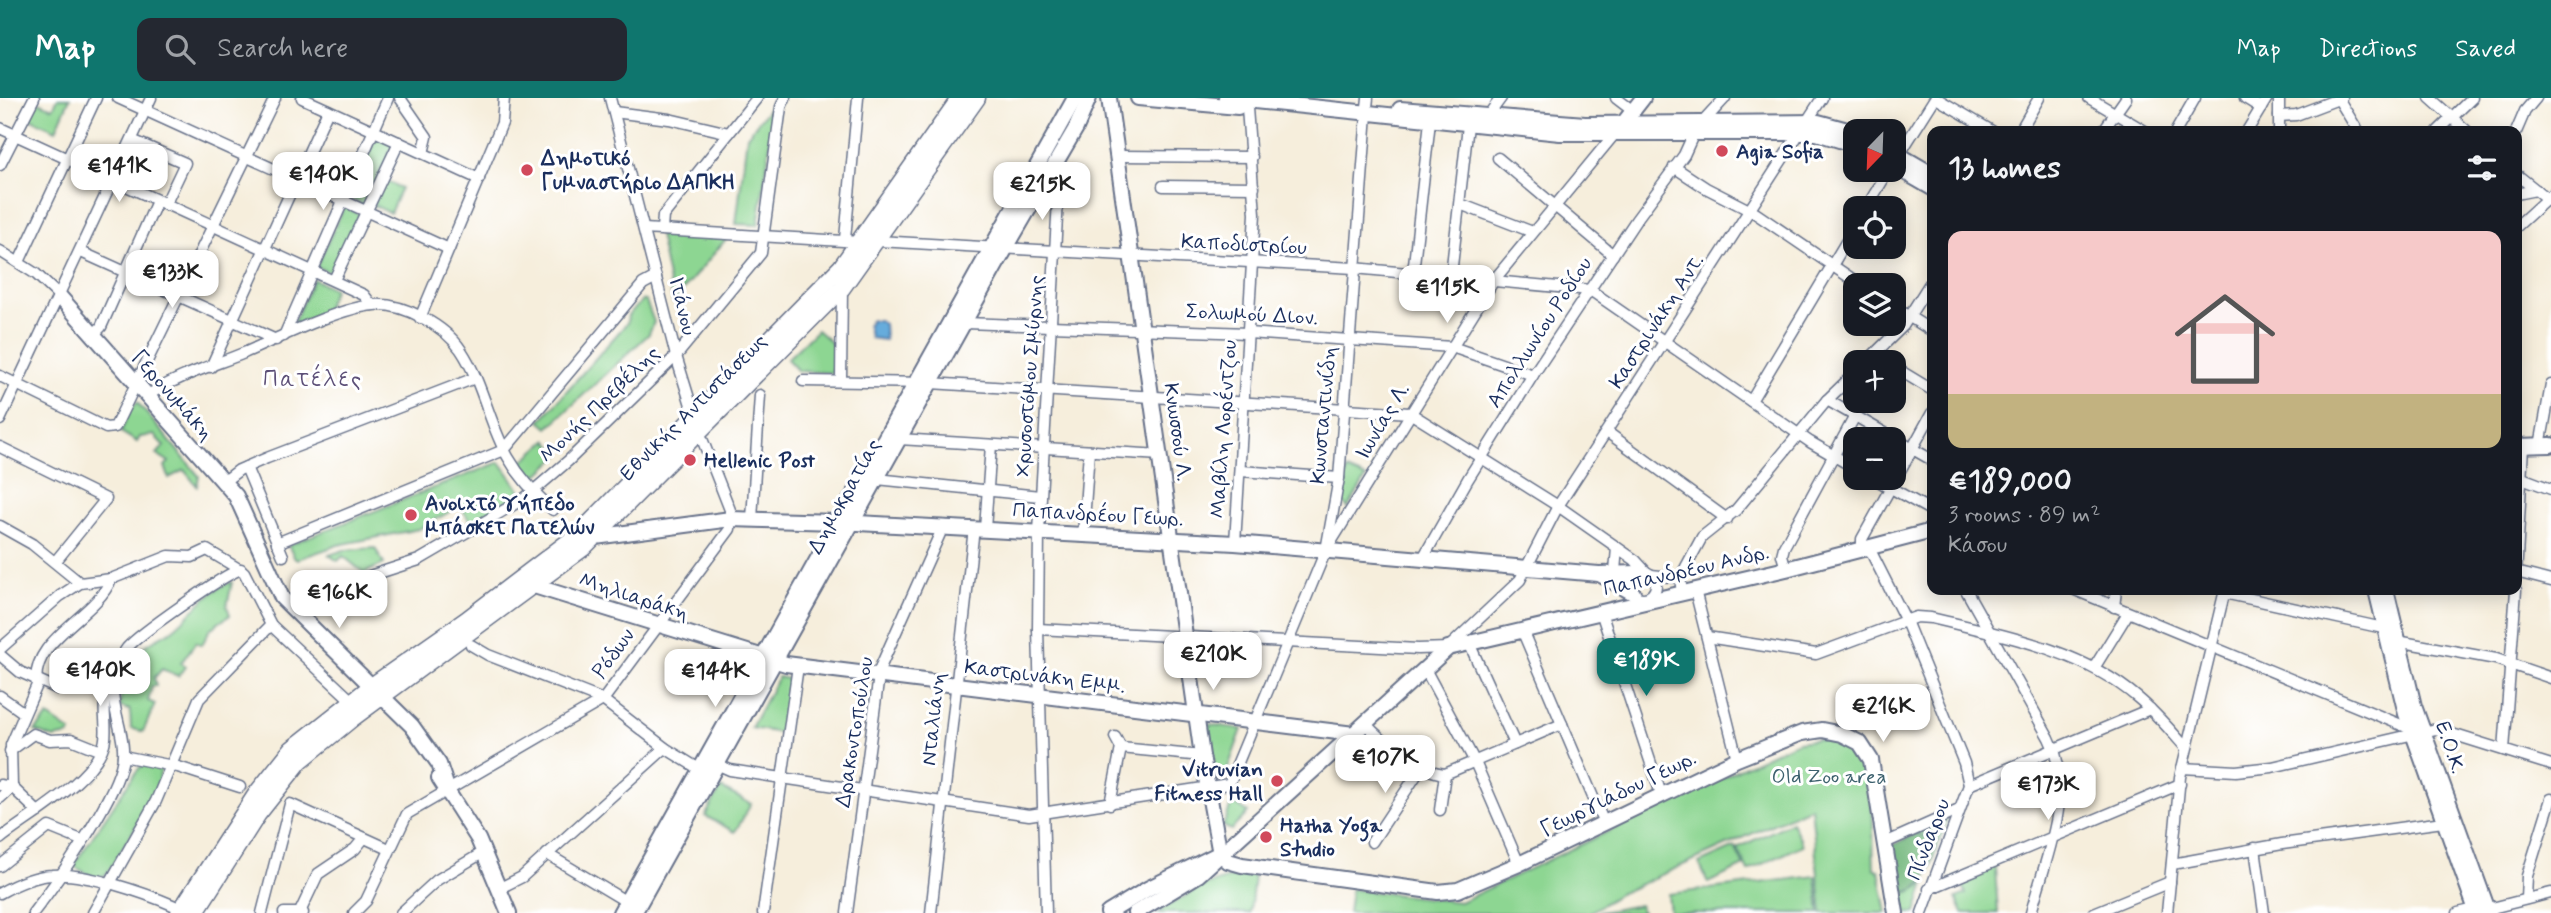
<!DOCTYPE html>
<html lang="en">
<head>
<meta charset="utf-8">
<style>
  :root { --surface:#171b24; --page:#242831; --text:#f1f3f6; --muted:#9ea1a6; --accent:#0f766e }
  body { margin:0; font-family:Mynerve,sans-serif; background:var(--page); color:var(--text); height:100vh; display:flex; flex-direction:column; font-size:26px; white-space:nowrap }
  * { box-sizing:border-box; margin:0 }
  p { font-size:23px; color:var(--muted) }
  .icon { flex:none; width:38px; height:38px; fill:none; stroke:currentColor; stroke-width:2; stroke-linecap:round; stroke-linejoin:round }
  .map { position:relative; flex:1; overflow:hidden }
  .panel { position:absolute; left:1927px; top:28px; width:595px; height:469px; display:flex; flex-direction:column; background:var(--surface); border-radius:14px; box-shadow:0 4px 18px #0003 }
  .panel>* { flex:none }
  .needle { width:46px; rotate:203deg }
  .tools { position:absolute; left:1843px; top:21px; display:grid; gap:14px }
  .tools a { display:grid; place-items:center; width:63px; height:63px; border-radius:14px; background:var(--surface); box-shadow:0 4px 18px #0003; font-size:35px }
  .price { position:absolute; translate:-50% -60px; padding:0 16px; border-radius:14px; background:#fff; color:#222; font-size:23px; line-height:46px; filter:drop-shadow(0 2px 4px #0008) }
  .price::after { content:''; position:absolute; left:50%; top:42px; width:21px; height:16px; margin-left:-10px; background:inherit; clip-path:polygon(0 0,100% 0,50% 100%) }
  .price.selected { background:var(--accent); color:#fff }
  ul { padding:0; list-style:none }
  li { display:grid; align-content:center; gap:14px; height:371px; padding:0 21px }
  li span { display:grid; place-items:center; height:217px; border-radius:14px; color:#555 }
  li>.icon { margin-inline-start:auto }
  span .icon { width:126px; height:126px; fill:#fffc; stroke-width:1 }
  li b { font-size:30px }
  h2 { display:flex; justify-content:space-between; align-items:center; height:84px; padding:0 21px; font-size:30px }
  header { display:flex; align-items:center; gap:42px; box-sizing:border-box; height:98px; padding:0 35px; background:var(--accent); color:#fff }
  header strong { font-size:33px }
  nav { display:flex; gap:38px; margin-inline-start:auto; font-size:24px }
  .search { width:490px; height:63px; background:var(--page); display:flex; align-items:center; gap:18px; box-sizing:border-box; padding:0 24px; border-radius:14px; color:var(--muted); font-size:26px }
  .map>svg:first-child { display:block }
  .green { fill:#8dd692; stroke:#548278; stroke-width:2 }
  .forest { fill:#72b77c; stroke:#46736d; stroke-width:2 }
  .water { fill:#66acdc; stroke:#406e9d; stroke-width:2 }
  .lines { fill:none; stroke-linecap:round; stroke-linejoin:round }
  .street-casing { stroke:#68728a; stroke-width:13 }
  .secondary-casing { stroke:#68728a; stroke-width:18 }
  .primary-casing { stroke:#68728a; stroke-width:19 }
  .street { stroke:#fff; stroke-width:10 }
  .secondary { stroke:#fff; stroke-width:14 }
  .primary { stroke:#fff; stroke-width:16 }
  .poi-dot { fill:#d1495b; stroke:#fff; stroke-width:2.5 }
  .labels { text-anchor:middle; stroke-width:6; stroke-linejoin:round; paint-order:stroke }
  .poi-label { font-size:21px; font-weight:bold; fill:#1b2f5e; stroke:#fff; text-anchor:start }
  .street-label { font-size:21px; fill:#1b2f5e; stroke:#fff }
  .park-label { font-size:21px; fill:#3d616e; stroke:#fff }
  .neighbourhood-label { font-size:23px; letter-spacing:2px; fill:#5d5078; stroke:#fff }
</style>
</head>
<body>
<header>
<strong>Map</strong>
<div class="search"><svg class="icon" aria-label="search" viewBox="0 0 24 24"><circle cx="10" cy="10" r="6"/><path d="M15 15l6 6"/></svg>Search here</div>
<nav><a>Map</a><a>Directions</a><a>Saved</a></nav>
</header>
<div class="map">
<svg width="2551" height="815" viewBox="0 0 2551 815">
  <rect width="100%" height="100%" fill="#fff"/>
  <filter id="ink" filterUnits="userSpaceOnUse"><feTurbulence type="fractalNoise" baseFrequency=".0143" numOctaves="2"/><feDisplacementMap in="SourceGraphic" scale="14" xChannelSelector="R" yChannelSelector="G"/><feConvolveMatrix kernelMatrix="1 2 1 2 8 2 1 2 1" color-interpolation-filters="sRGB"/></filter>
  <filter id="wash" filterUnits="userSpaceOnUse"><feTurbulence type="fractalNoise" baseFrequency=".00686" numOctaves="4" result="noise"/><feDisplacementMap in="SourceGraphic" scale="28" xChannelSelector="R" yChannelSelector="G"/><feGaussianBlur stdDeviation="1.57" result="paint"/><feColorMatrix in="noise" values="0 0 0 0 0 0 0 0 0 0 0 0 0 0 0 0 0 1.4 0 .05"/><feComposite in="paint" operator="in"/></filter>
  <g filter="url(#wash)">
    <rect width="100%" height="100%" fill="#f6eedc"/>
    <g class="green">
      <polygon points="58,0 70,0 56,32 27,19 39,4 53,10"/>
      <polygon points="777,0 758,127 736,126 747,38"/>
      <polygon points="377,37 394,45 365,108 349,100"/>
      <polygon points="385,83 401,90 390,115 373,107"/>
      <polygon points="344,109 361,117 334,176 316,169"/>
      <polygon points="659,137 727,140 673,204"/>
      <polygon points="313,181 334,191 324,215 292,228"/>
      <polygon points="643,202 646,203 654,224 649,236 548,330 540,323 627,225 628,217"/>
      <polygon points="817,232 833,246 833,275 798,273 787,261"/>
      <polygon points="137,304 199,378 197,388 184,372 169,380 165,368 169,364 157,356 164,348 154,337 140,339 137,344 121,334 130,312"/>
      <polygon points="547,342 560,357 535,380 522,364"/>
      <polygon points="500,364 523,396 472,426 460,408 419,431 338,447 298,461 295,461 288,447"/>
      <polygon points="1347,372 1366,380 1348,410 1343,405"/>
      <polygon points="375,450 384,466 364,475 343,458 338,463 329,457 344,452"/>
      <path d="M232,484L227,508L230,517L210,531L202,547L196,544L181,565L185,569L178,578L162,571L154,580L156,588H152L148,603L155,606L143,634L131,630L130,612L120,609C120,591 128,567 140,553C148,543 161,539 172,532C192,517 207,492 232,484Z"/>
      <polygon points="778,579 789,581 781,635 751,630"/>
      <polygon points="48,618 71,634 69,637 54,640 35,633"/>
      <polygon points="1207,626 1242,631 1224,681 1217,682"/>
      <path d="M1819,641C1883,645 1871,724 1874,770L1879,773L1887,815H1822L1811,709L1619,796L1589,815H1348L1351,791L1460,804L1771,656L1798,644Z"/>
      <polygon points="147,666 161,671 157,691 148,709 106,777 95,780 73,768 132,680 140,669"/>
      <polygon points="721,690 751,706 735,734 705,718"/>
      <polygon points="1232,704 1248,715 1231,732 1223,728"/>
      <polygon points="1949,719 1939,744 1916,735"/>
      <polygon points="1792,724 1803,747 1748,773 1737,750"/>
      <polygon points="1735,749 1744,768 1708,785 1699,765"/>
      <polygon points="1995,769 1998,815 1963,815 1956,800 1966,796 1961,783"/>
      <polygon points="1241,776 1254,778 1250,815 1156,815 1201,789"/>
      <polygon points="1816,778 1820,815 1670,815 1668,796"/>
      <polygon points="1925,785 1916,815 1902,815 1899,794 1910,794"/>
      <polygon points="1640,807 1642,815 1599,815 1599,814"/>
    </g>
    <path class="forest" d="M1916,735L1939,744C1931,766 1927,797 1899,794L1891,748Z"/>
    <polygon class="water" points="871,222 879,222 884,226 885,242 870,240 868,227"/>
  </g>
  <g filter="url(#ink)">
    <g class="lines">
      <g class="street-casing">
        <g id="street">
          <polyline points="118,0 449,151"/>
          <polyline points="302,0 479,81"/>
          <polyline points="400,0 427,39 423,55"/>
          <polyline points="1616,0 1633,13"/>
          <polyline points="1936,0 1992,33"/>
          <polyline points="2089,0 2145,33"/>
          <polyline points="2245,0 2261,10"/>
          <polyline points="2338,0 2358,33"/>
          <polyline points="2430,0 2467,33"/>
          <polyline points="1367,9 1368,0"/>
          <polyline points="614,14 669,21 729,35"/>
          <polyline points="2279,18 2296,17 2341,0"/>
          <polyline points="1487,19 1501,0"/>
          <polyline points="1702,25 1725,0"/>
          <polyline points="0,30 364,197 372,207"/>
          <polyline points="2020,33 2039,0"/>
          <polyline points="2103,33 2126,0"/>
          <polyline points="2176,33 2195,0"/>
          <polyline points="2247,33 2267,0"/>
          <polyline points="2279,33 2279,0"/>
          <polyline points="2438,33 2472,0"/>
          <polyline points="2516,34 2525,13 2536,0"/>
          <polyline points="132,42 185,65 165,107"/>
          <polyline points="1899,57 1935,0"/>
          <polyline points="1118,58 1252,59"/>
          <polyline points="1498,60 1613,157"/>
          <polyline points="0,67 34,0"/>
          <polyline points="1674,69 1706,90 1755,115 1861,187"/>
          <polyline points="2516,76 2551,104"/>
          <polyline points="1044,87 1056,95 1058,102 1039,434 1038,531 1046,815"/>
          <polyline points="1163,88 1254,89"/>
          <polyline points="2516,96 2536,92"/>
          <polyline points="1460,106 1530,133"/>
          <polyline points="1866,110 1889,72"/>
          <polyline points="2516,129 2551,97"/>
          <polyline points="644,131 860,144"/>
          <polyline points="662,131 663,118 757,0"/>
          <polyline points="845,141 858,0"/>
          <polyline points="878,143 1354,170 1590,192 1810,344 1855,370"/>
          <polyline points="0,153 36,176 60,199"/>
          <polyline points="81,154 276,242"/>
          <polyline points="19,164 96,0"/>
          <polyline points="1413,175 1430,23"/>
          <polyline points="1451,177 1468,27"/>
          <polyline points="334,182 399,44"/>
          <polyline points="1894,209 1932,233"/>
          <polyline points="420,220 502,25 504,0"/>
          <polyline points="965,225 1248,235 1452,249 1533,277"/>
          <polyline points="93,237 101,229 157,103"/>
          <polyline points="284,238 388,0"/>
          <polyline points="1866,264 1903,228 1932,182"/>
          <polyline points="211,269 328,12"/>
          <polyline points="1894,269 1932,292"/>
          <polyline points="0,278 106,330 115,329 275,0"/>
          <polyline points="803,283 930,285 1410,315 1558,408 1635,462 1647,475"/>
          <polyline points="841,283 842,190"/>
          <path d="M147,298C177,278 212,268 244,255C279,240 338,210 374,207C404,205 445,228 461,252C483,285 489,326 508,359C520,380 536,397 553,412"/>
          <polyline points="1827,302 1932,362"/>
          <polyline points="1751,303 1855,129"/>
          <polyline points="0,322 151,0"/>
          <polyline points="1607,334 1727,421"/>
          <polyline points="899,341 1161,357"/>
          <polyline points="2540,348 2551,287"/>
          <polyline points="0,349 106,401 55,464"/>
          <polyline points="246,369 283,458"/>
          <polyline points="1240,373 1339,380"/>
          <polyline points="1873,380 1932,413"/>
          <polyline points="2522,380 2551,391"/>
          <polyline points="877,381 1040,398"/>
          <polyline points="222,385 239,372 267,360 475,280"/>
          <polyline points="752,421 760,297"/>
          <polyline points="0,428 32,446 80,485"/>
          <polyline points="985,431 991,347"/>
          <polyline points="1083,437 1089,353"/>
          <polyline points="277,445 504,352 643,186 656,179"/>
          <polyline points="1235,445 1255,116 1247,10"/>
          <polyline points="1327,447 1339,380 1367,16"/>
          <polyline points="1869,450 1906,523 1964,665 1969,687 1922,815"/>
          <polyline points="1862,452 1862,441 1932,315"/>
          <polyline points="1423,460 1468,381 1533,277 1636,122 1684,57 1694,35"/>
          <polyline points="1786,471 1782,457 1784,449 1855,318"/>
          <polyline points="1615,473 1617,450"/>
          <polyline points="2516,474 2551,483"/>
          <circle cx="1643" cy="487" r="13"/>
          <polyline points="1651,477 1680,480 1682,495"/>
          <polyline points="2516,479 2523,348"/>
          <polyline points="1680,480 1702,439 1736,412 1827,302 1855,275"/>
          <polyline points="1695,492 1737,661"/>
          <path d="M1966,492L2049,640C2076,695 2045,760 2031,815"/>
          <polyline points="2075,492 2411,631"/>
          <polyline points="2224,495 2383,530"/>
          <polyline points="2114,509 2116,492"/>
          <polyline points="291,510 320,494 419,462 525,400 568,363 676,258 761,155 781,9 785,0"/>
          <polyline points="1601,514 1661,696"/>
          <polyline points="1038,531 1418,551 1448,550 1520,482 1558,408 1822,0"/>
          <polyline points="1522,532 1604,725"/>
          <path d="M1707,539L1816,556L1916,519L1931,520C2002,537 2081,551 2138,600C2156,615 2171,633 2186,650"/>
          <polyline points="2397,543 2496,561 2551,580"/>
          <polyline points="1469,545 1515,646"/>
          <polyline points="471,547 488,557 603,602 665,650 704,674"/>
          <polyline points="0,551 60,498 80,485 111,481 169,458 192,459 207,452 244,474 271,527 352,603"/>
          <polyline points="0,557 20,574 58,591"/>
          <polyline points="2094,570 2128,515"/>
          <polyline points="1425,571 1475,664 1519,766"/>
          <polyline points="0,598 24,615"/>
          <path d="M1365,625C1381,643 1420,674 1445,676L1562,626"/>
          <polyline points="1115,639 1121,650"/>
          <polyline points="2504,652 2516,492"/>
          <polyline points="10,653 33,636 50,642 71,641 101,653"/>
          <polyline points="123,658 178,669 240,689"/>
          <polyline points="714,665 730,672 782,680 1029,717 1229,686 1326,452 1494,182 1617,33"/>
          <polyline points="2182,670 2236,673 2272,669 2436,631 2551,667"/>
          <path d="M0,687L12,689L11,647L37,587C29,542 97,518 111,481"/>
          <polyline points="1969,687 2150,611"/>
          <polyline points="0,700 12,689 38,714"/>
          <polyline points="1110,706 1121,650 1202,658"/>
          <polyline points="1440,712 1445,676"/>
          <path d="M0,741C29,718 93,683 104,646C108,632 103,617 105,602L113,598"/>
          <polyline points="1372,744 1423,667"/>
          <polyline points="1885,745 1959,712"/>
          <polyline points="2255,750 2264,815"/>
          <polyline points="547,756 627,804"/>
          <polyline points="2172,766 2282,746 2443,724"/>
          <polyline points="0,768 49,729 81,742"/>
          <polyline points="500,790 522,779 665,650"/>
          <polyline points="1929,791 2180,686"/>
          <path d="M0,795C16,786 34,778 52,777C85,774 145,795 175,808"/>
          <polyline points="2526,801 2527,778 2551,701"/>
          <polyline points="2488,811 2551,795"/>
          <polyline points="300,814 318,776 355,751 364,740"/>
          <path d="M33,815C58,783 111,706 121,669C129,644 112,615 113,590C113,576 119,561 127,550C139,536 223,477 241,471"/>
          <polyline points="93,815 156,703 199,601 271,527"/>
          <polyline points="262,815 290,706 389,751"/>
          <polyline points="284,815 303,815"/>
          <polyline points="354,815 366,803 407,716 603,602 730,431 730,412 699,333 676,258 610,0"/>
          <polyline points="401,815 437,782 484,754"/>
          <polyline points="763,815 798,568"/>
          <polyline points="847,815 880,570 943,429"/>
          <polyline points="931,815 974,430"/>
          <polyline points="2094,815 2170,784"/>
          <polyline points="2167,815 2180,679 2225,492"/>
          <polyline points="2458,815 2476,811"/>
        </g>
      </g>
      <g class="secondary-casing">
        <g id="secondary">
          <polyline points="1109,0 1202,658 1220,756"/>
          <polyline points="1138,0 1238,9"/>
          <polyline points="1226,0 1560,35 1817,35 1855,47"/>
          <polyline points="1400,11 1585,26 1818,24 1855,34"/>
          <polyline points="1622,27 1643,0"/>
          <polyline points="1894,54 1932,76"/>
          <polyline points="1894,68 1932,90"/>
          <polyline points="60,199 236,398 282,500 412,628 439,666 446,687"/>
          <polyline points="2516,348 2551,347"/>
          <polyline points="595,439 731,421 839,424 1235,445 1599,476 1639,475"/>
          <polyline points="1599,476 1633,495"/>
          <polyline points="534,488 786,566 1354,636"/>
          <polyline points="2376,492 2406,616 2477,815"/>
          <polyline points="2386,492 2414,608 2489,815"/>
          <polyline points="439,680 478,741 509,815"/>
          <polyline points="1220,756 1228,763 1242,767 1438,794 1458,792 1519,766 1737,661 1802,635 1822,632 1842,636 1860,645 1871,662 1896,815"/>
          <polyline points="620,815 1075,0"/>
          <polyline points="634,815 996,167 1076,30 1089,0"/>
          <polyline points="1108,815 1149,790 1216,757"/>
          <polyline points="1135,815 1198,777 1448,550 1786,471 1932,433"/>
        </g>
      </g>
      <g class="primary-casing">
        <g id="primary">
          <polyline points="179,815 257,695 292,651 373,587 466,522 580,435 841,169 960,0"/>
          <polyline points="195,815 258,716 300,663 354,619 583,450 842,190 977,0"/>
        </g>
      </g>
      <use href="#street" class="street"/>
      <use href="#secondary" class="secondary"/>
      <use href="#primary" class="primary"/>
    </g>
  </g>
  <g class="poi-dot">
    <circle cx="1722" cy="53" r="7"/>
    <circle cx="527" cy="72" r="7"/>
    <circle cx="690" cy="362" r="7"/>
    <circle cx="411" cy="417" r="7"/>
    <circle cx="1277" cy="683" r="7"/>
    <circle cx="1266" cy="739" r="7"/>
  </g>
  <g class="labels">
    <g class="poi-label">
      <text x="1736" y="60">Agia Sofia</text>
      <text x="541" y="67">Δημοτικό<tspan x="541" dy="24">Γυμναστήριο ΔΑΠΚΗ</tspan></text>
      <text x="704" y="369">Hellenic Post</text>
      <text x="425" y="412">Ανοιχτό γήπεδο<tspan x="425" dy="24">μπάσκετ Πατελών</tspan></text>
      <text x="1263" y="678" text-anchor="end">Vitruvian<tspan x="1263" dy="24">Fitness Hall</tspan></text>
      <text x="1280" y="734">Hatha Yoga<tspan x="1280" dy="24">Studio</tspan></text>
    </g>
    <g class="street-label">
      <text transform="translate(1244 146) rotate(3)" y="7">Καποδιστρίου</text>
      <text transform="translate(683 208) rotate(76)" y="7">Ιτάνου</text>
      <text transform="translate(1252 216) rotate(3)" y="7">Σολωμού Διον.</text>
      <text transform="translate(1656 223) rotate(-57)" y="7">Καστρινάκη Αντ.</text>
      <text transform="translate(1539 234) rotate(-57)" y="7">Απολλωνίου Ροδίου</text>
      <text transform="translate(1029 278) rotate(-86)" y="7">Χρυσοστόμου Σμύρνης</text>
      <text transform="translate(173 297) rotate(49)" y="7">Γερονυμάκη</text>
      <text transform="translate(599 306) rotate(-44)" y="7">Μονής Πρεβέλης</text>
      <text transform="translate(693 309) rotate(-45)" y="7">Εθνικής Αντιστάσεως</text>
      <text transform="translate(1323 317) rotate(-85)" y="7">Κωνσταντινίδη</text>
      <text transform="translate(1382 323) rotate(-59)" y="7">Ιωνίας Λ.</text>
      <text transform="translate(1223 331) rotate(-86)" y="7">Μαβίλη Λορέντζου</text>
      <text transform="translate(1178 334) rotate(82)" y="7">Κνωσσού Λ.</text>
      <text transform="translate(844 398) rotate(-61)" y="7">Δημοκρατίας</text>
      <text transform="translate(1098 416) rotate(3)" y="7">Παπανδρέου Γεωρ.</text>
      <text transform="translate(1686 472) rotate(-13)" y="7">Παπανδρέου Ανδρ.</text>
      <text transform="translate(634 498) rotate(18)" y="7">Μηλιαράκη</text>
      <text transform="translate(613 555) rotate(-54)" y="7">Ρόδων</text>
      <text transform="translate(1045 578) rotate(7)" y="7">Καστρινάκη Εμμ.</text>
      <text transform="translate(933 621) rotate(-84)" y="7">Νταλιάνη</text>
      <text transform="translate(854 634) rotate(-81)" y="7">Δρακοντοπούλου</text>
      <text transform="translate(2451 649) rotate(71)" y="7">Ε.Ο.Κ.</text>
      <text transform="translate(1618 695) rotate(-26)" y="7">Γεωργιάδου Γεωρ.</text>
      <text transform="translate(1928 741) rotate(-69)" y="7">Πίνδαρου</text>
    </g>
    <g class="park-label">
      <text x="1829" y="685">Old Zoo area</text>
    </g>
    <g class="neighbourhood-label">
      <text x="313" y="288">Πατέλες</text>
    </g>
  </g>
</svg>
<div class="tools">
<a><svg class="needle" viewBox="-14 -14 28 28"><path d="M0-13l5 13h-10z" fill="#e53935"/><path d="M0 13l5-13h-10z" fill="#9ea1a6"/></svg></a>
<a><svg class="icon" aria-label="locate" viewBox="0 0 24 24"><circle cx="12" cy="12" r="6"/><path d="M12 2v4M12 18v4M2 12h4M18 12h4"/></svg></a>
<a><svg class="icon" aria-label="layers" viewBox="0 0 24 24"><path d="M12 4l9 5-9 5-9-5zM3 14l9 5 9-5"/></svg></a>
<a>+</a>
<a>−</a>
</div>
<b class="price" style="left:119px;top:106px">€141K</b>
<b class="price" style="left:323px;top:114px">€140K</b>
<b class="price" style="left:1042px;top:124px">€215K</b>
<b class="price" style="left:172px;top:212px">€133K</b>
<b class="price" style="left:1447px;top:227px">€115K</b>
<b class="price" style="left:339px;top:532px">€166K</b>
<b class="price" style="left:1213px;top:594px">€210K</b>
<b class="price selected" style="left:1646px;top:600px">€189K</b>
<b class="price" style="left:100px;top:610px">€140K</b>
<b class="price" style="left:715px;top:611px">€144K</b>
<b class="price" style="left:1883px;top:646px">€216K</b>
<b class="price" style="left:1385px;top:697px">€107K</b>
<b class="price" style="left:2048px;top:724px">€173K</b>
<section class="panel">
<h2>13 homes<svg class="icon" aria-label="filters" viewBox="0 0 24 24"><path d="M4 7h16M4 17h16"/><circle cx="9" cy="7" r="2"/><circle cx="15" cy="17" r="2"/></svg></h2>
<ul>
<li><span style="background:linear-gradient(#f6c9c9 75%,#c2b280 0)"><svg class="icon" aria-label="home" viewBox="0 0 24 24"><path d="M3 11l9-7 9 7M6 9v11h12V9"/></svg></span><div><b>€189,000</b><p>3 rooms · 89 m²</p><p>Κάσου</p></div></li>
</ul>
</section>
</div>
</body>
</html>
